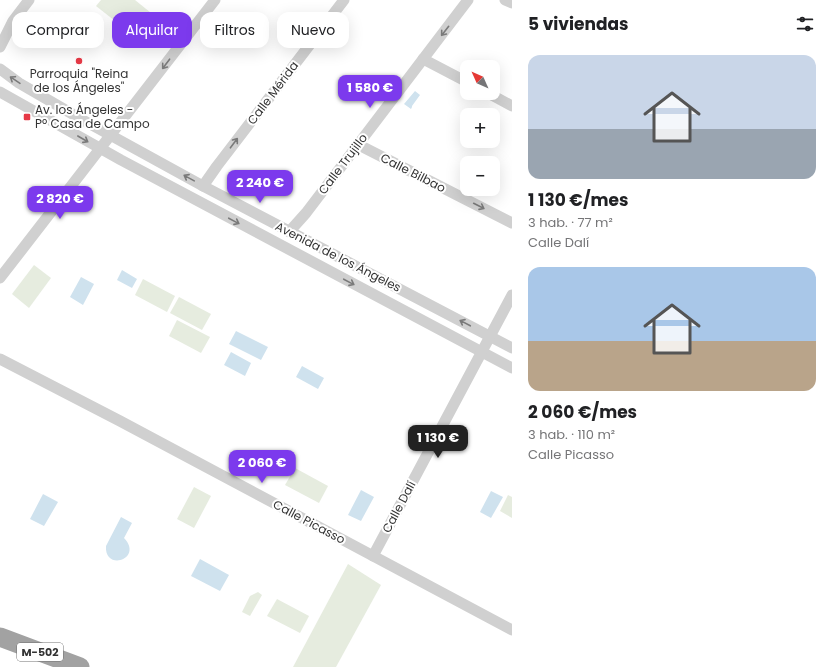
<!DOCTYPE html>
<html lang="es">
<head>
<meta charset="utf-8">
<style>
  :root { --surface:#fff; --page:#f2f2f2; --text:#202124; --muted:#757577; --accent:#7c3aed }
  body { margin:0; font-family:Poppins,sans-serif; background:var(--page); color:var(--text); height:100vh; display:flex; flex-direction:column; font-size:15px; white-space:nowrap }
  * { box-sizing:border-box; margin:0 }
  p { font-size:13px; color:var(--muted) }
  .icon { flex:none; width:22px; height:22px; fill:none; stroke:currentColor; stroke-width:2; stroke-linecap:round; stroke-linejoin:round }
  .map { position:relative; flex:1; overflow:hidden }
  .drawer { display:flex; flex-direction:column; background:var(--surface); width:320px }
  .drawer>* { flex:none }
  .top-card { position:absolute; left:12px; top:12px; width:380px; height:36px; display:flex; gap:8px }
  .needle { width:26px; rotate:315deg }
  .fabs { position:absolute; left:460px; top:60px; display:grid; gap:8px }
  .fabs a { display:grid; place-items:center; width:40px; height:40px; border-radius:8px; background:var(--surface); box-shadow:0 4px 16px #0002; font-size:20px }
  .price { position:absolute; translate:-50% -34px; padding:0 9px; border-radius:8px; background:var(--accent); color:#fff; font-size:13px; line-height:26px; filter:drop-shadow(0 1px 2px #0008) }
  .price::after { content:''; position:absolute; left:50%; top:24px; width:12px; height:9px; margin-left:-6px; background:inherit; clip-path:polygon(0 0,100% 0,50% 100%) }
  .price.active { background:#222; color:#fff }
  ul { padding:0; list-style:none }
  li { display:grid; align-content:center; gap:8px; height:212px; padding:0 16px }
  li span { display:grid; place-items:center; height:124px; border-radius:12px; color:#555 }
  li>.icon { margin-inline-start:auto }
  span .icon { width:72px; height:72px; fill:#fffc; stroke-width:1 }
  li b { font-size:17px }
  h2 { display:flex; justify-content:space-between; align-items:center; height:48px; padding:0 16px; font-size:17px }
  .tag { padding:0 14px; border-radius:12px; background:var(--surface); box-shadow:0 4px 16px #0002; font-size:14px; line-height:36px }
  .tag.active { background:var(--accent); color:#fff }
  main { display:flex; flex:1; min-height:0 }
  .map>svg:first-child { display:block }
  .green { fill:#e6ecdf }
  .water { fill:#cfe2ee }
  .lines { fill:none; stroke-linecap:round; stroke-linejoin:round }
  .minor { stroke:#d0d0d0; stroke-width:11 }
  .trunk { stroke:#a2a2a2; stroke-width:19 }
  .oneway { stroke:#7a7a7a }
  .poi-dot { fill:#e63946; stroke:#fff; stroke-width:1.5 }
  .labels { text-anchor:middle; stroke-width:4; stroke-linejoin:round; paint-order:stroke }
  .shield { fill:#fff; stroke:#707070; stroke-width:1 }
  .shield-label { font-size:11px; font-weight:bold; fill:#333 }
  .poi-label { font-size:12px; fill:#333; stroke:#fff }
  .street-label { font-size:12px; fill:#333; stroke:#fff }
</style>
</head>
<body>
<main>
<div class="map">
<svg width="512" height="667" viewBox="0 0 512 667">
  <rect width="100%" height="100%" fill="#fff"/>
  <g class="green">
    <polygon points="101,0 135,0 161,21 143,43 96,6"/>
    <polygon points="34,265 51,278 29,308 12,294"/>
    <polygon points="143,279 175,296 167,312 135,295"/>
    <polygon points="179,297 211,314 202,330 170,313"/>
    <polygon points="177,320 210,337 201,353 169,336"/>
    <polygon points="295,468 328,486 319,503 285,485"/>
    <polygon points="194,487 211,496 194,528 177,519"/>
    <polygon points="508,495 512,497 512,518 500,511"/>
    <polygon points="348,564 381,585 336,667 293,667"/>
    <polygon points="258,592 262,595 250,616 242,612 250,596"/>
    <polygon points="277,599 309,616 300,633 267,616"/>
  </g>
  <g class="water">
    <polygon points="415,91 420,95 412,106 412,107 411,109 404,104"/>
    <polygon points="122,270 137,279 132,288 117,280"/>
    <polygon points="81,277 94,284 83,305 70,297"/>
    <polygon points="236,331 268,347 261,360 229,344"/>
    <polygon points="231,352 251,363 245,376 224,365"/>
    <polygon points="302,366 324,378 318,389 296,377"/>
    <polygon points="361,490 374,497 361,521 348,515"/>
    <polygon points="491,491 503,497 491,518 480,512"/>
    <polygon points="43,494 58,502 44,526 30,519"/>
    <path d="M121,517L132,523L124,538C144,559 104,572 106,546Z"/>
    <polygon points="200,559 229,575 220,591 191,576"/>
  </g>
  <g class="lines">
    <g class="minor">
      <polyline points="505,0 512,3"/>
      <polyline points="0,47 13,21 29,0"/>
      <polyline points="423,59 467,82"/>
      <polyline points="0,69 19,83 81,119 203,186 512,348"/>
      <polyline points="0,92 121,160 512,368"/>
      <polyline points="488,93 512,106"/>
      <polyline points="357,144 512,223"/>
      <polyline points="203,186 217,166 344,0"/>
      <polyline points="289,232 306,213 468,0"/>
      <polyline points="0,278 215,0"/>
      <polyline points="0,359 120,421 512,630"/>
      <polyline points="373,556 512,295"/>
    </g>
    <polyline class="trunk" points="0,637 80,667"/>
  </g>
  <defs><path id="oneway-shaft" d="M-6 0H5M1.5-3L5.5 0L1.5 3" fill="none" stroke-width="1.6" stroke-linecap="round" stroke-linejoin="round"/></defs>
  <g class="oneway">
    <use href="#oneway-shaft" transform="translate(445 31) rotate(128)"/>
    <use href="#oneway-shaft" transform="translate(166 64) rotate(127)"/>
    <use href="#oneway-shaft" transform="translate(15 80) rotate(-146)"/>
    <use href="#oneway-shaft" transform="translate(83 139) rotate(30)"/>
    <use href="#oneway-shaft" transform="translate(234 143) rotate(-53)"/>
    <use href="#oneway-shaft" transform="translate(189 178) rotate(-151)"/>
    <use href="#oneway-shaft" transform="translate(479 206) rotate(27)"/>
    <use href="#oneway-shaft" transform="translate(234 221) rotate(28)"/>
    <use href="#oneway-shaft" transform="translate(349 282) rotate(28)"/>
    <use href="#oneway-shaft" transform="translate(465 323) rotate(-152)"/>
  </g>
  <g class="poi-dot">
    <circle cx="79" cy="61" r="4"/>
    <rect x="23" y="113" width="8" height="8" rx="2"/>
  </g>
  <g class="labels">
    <rect class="shield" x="17" y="643" width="46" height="18" rx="3"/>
    <g class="shield-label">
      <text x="40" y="656">M-502</text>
    </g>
    <g class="poi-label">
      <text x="79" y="78">Parroquia "Reina<tspan x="79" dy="14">de los Ángeles"</tspan></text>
      <text x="35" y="114" text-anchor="start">Av. los Ángeles -<tspan x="35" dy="14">Pº Casa de Campo</tspan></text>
    </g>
    <g class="street-label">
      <text transform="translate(273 93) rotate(-53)" y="4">Calle Mérida</text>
      <text transform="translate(343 164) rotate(-53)" y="4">Calle Trujillo</text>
      <text transform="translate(413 173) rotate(27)" y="4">Calle Bilbao</text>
      <text transform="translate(338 257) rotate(27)" y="4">Avenida de los Ángeles</text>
      <text transform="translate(399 507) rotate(-62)" y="4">Calle Dalí</text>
      <text transform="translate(309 522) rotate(28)" y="4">Calle Picasso</text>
    </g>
  </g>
</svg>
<div class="fabs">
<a><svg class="needle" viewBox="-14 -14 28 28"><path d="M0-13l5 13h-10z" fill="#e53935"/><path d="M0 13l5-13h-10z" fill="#757577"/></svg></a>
<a>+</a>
<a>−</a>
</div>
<b class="price" style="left:370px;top:109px">1 580 €</b>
<b class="price" style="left:260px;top:204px">2 240 €</b>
<b class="price" style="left:60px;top:220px">2 820 €</b>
<b class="price active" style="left:438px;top:459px">1 130 €</b>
<b class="price" style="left:262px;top:484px">2 060 €</b>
<div class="top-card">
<a class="tag">Comprar</a>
<a class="tag active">Alquilar</a>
<a class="tag">Filtros</a>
<a class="tag">Nuevo</a>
</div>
</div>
<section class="drawer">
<h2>5 viviendas<svg class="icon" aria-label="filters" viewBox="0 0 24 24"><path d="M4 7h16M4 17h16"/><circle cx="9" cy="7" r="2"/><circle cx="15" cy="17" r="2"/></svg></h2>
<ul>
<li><span style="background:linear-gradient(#c9d6e8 60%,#9aa5b1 0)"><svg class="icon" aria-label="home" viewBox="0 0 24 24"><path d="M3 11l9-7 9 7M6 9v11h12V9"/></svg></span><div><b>1 130 €/mes</b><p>3 hab. · 77 m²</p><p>Calle Dalí</p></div></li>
<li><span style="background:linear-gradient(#a9c7e8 60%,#b9a48a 0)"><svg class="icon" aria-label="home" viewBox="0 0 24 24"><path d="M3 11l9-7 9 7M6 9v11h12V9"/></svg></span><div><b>2 060 €/mes</b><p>3 hab. · 110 m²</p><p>Calle Picasso</p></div></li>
</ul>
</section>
</main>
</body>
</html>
